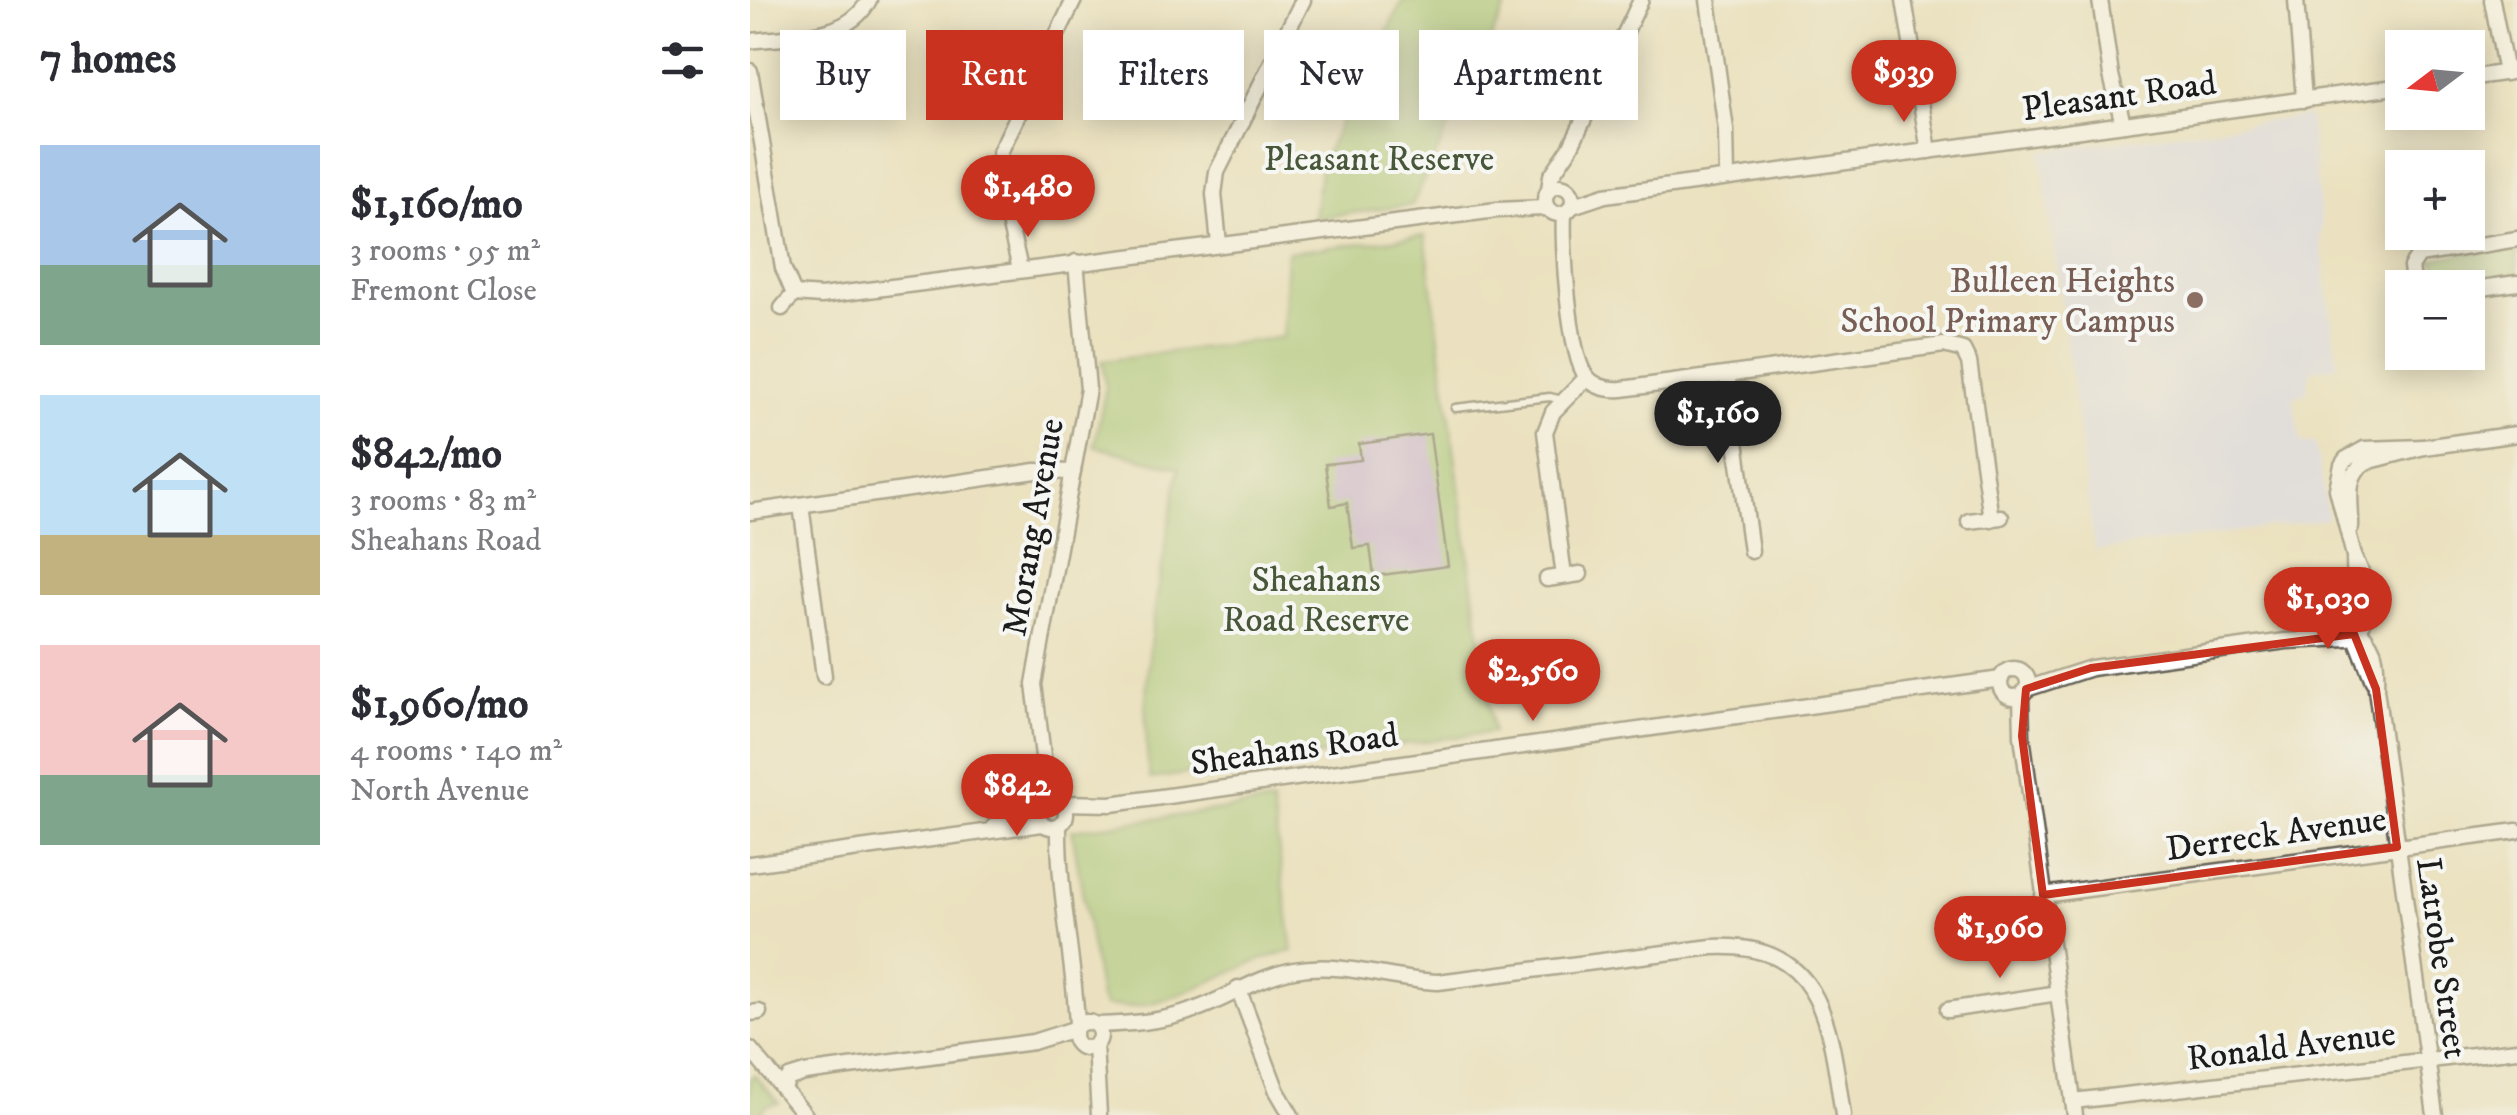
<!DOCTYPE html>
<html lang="en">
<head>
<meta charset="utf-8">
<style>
  :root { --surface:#fff; --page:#f7f7f7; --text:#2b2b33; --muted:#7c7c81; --accent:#c8321e }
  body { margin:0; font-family:"IM FELL DW Pica",serif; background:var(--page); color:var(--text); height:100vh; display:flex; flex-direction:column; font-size:38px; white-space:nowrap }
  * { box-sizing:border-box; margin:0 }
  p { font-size:32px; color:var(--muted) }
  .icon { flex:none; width:55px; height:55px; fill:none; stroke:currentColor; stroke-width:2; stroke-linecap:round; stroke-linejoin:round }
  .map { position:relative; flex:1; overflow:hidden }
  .details { display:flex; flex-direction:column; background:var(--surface); width:750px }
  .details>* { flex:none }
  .banner { position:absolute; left:30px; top:30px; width:950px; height:90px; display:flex; gap:20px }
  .needle { width:65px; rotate:254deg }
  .fabs { position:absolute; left:1635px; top:30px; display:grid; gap:20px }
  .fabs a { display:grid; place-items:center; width:100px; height:100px; border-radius:0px; background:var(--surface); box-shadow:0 5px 25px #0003; font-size:50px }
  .price { position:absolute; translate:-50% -85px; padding:0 22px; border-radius:35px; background:var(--accent); color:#fff; font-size:32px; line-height:65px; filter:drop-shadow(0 2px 5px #0008) }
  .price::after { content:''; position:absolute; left:50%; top:60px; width:30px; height:22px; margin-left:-15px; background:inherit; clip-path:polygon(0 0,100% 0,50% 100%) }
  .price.active { background:#222; color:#fff }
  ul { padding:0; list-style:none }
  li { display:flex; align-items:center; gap:30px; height:250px; padding:0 40px }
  li span { display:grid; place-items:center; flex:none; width:280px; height:200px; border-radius:0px; color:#555 }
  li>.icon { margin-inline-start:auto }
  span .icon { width:120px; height:120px; fill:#fffc; stroke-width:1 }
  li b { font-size:42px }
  h2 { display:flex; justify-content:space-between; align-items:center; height:120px; padding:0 40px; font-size:42px }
  .pill { padding:0 35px; border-radius:0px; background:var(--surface); box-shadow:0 5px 25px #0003; font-size:35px; line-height:90px }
  .pill.active { background:var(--accent); color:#fff }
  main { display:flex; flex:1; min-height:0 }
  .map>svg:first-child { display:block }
  .built { fill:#d5d8f9 }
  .green { fill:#99c36f; stroke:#5a7046; stroke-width:2.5 }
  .building { fill:#ba9de0 }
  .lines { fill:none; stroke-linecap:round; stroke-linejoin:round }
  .lane-casing { stroke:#646155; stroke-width:11 }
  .street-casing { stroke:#646155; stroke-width:19 }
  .lane { stroke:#fff; stroke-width:6 }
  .street { stroke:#fff; stroke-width:14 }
  .marked { fill:none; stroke:#c8321e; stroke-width:8; stroke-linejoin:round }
  .education-dot { fill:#8d6e63; stroke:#f6f6f2; stroke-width:4 }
  .labels { text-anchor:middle; stroke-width:8; stroke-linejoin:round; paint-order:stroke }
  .street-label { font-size:35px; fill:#1c1c1c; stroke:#f6f6f2 }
  .park-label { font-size:35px; fill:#485639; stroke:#f6f6f2 }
  .education-label { font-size:35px; fill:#785e54; stroke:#f6f6f2; text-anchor:end }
</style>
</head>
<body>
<main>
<section class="details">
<h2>7 homes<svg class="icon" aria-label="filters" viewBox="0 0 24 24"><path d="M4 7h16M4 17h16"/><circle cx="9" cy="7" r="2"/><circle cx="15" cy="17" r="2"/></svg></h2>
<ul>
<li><span style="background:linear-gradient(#a9c7e8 60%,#7fa58c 0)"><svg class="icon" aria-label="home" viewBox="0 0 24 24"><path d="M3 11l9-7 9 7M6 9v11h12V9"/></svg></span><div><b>$1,160/mo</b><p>3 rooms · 95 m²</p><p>Fremont Close</p></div></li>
<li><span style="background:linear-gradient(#bfe0f5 70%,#c2b280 0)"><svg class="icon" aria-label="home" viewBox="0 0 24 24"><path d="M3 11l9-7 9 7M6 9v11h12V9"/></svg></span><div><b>$842/mo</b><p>3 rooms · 83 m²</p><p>Sheahans Road</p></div></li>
<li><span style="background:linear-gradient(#f6c9c9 65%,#7fa58c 0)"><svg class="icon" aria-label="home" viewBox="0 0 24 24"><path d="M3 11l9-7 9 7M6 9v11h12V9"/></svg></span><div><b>$1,960/mo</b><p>4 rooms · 140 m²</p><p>North Avenue</p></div></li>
</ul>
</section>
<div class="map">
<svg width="1767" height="1115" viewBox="0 0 1767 1115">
  <rect width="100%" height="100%" fill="#f6f6f2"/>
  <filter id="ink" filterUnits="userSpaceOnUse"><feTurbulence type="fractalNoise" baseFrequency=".01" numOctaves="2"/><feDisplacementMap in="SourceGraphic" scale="20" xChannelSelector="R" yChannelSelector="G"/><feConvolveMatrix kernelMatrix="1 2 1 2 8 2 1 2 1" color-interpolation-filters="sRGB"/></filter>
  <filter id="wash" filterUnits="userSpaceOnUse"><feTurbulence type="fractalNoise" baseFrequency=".0048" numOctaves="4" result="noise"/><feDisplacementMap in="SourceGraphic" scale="40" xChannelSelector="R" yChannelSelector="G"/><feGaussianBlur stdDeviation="2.25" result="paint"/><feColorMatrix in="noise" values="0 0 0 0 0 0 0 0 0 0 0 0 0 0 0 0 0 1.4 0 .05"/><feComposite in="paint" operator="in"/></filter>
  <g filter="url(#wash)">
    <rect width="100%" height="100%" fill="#ebe1c0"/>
    <polygon class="built" points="1559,116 1572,228 1570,234 1588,366 1561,370 1556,394 1543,397 1551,444 1565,442 1578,519 1345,551 1291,151"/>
    <g class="green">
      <polygon points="653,0 759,0 662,205 564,218 571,162"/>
      <path d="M675,236L743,732L400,779C385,676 413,570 429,468L344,446L356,387L352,361L533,337L537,252Z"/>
      <polygon points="1767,245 1767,278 1700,287 1674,286 1688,284 1685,262 1672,261"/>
      <path d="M522,803L543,951C480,963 422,1014 355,1006L350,998L322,830Z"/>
      <polygon points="4,1075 29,1103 16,1106 10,1115 0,1115 0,1078"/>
    </g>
    <g id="blocks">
      <polygon class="building" points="680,434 698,566 624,576 620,546 603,548 597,503 581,506 575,464 611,460 609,444"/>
    </g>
  </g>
  <g filter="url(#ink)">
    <use href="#blocks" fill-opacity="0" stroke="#646155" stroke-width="2.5"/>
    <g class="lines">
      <g class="lane-casing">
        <polyline id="lane" points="705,408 800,397 812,400"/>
      </g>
      <g class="street-casing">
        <g id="street">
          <polyline points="958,0 976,130 977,178"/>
          <polyline points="1154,0 1179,151"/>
          <polyline points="1350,0 1361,75 1373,124"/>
          <polyline points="1546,0 1554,100"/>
          <polyline points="1742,0 1756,73"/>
          <path d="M0,41C40,36 98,41 119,0"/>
          <polyline points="0,71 33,268 44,294"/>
          <polyline points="1718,78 1767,71"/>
          <circle cx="809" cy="200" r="14"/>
          <polyline points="799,189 801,176 820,148 891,0"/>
          <polyline points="822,206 855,195 1652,86"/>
          <path d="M814,214C812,244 819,355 836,376C845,388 859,390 872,389L1194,345L1213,350L1219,362L1241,519"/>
          <polyline points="469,244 464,194 467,172 553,0"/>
          <polyline points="270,269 257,213 250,152 324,0"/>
          <polyline points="1664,288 1661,267 1669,255 1767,239"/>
          <polyline points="1718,290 1767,283"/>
          <polyline points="44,294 71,296 747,210 796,208"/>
          <polyline points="32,308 44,294"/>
          <polyline points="977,375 1001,551"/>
          <polyline points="51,505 74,676"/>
          <polyline points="0,512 286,471 323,472"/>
          <polyline points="1219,521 1251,517"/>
          <path d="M1601,527C1602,503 1593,476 1616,462L1674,447L1767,434"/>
          <polyline points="814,576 795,432 803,412 837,377"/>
          <polyline points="797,579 830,574"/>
          <path d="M1599,620C1626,646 1627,652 1626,689L1685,1115"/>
          <polyline points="1556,635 1592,625 1599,620"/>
          <circle cx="1264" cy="683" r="14"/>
          <polyline points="1623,681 1599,620 1605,600 1604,556 1587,489 1592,465 1596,459 1614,449 1674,447"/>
          <path d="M1276,689L1341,668L1536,641L1598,638C1629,619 1617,582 1604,556"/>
          <polyline points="1271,695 1272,736 1325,1115"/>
          <circle cx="302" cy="813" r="14"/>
          <polyline points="292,803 293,756 284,684 338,389 326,262"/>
          <polyline points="312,803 361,804 1251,679"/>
          <polyline points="245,825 288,808"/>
          <path d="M309,826C308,893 324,958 327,1025"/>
          <polyline points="0,864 292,824"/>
          <polyline points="1293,895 1767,831"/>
          <polyline points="488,988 527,1091 541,1115"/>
          <polyline points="1198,1010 1308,993"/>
          <polyline points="0,1013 9,1012"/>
          <circle cx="337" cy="1035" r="13"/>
          <path d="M346,1025C380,1024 413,1022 444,1010C479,998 507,977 544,970C594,961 639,980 688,982L962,947C1075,941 1080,1029 1093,1115"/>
          <polyline points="345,1045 349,1115"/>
          <polyline points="0,1049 55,1115"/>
          <polyline points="33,1089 39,1078 55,1073 283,1042 324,1029"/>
          <polyline points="1323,1101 1767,1050"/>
        </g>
      </g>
      <use href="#lane" class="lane"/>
      <use href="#street" class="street"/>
    </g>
  </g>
  <path d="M0 0H1767V1115H0ZM1604,634L1626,689L1647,847L1293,895L1272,736L1276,689L1341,668Z" fill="#ebe1c0" fill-opacity=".55" fill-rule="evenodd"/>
  <path class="marked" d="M1604,634L1626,689L1647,847L1293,895L1272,736L1276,689L1341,668Z"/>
  <circle class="education-dot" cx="1445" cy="300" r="10"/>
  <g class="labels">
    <g class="street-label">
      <text transform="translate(1369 95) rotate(-8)" y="12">Pleasant Road</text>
      <text transform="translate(282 527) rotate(-80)" y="12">Morang Avenue</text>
      <text transform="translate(544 748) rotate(-8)" y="12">Sheahans Road</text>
      <text transform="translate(1526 833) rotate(-8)" y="12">Derreck Avenue</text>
      <text transform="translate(1693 958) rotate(82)" y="12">Latrobe Street</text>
      <text transform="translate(1541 1045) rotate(-7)" y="12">Ronald Avenue</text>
    </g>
    <g class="park-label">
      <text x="629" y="170">Pleasant Reserve</text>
      <text x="566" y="591">Sheahans<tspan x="566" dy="40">Road Reserve</tspan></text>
    </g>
    <g class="education-label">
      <text x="1425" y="292">Bulleen Heights<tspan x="1425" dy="40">School Primary Campus</tspan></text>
    </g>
  </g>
</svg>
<div class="fabs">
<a><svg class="needle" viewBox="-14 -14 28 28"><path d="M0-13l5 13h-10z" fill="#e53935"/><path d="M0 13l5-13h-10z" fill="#7c7c81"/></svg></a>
<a>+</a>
<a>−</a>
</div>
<b class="price" style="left:1154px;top:125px">$939</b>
<b class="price" style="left:278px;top:240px">$1,480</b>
<b class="price active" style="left:968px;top:466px">$1,160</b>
<b class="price" style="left:1578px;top:652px">$1,030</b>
<b class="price" style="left:783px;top:724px">$2,560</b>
<b class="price" style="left:267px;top:839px">$842</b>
<b class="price" style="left:1250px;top:981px">$1,960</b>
<div class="banner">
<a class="pill">Buy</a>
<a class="pill active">Rent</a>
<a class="pill">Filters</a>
<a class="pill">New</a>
<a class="pill">Apartment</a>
</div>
</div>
</main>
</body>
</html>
